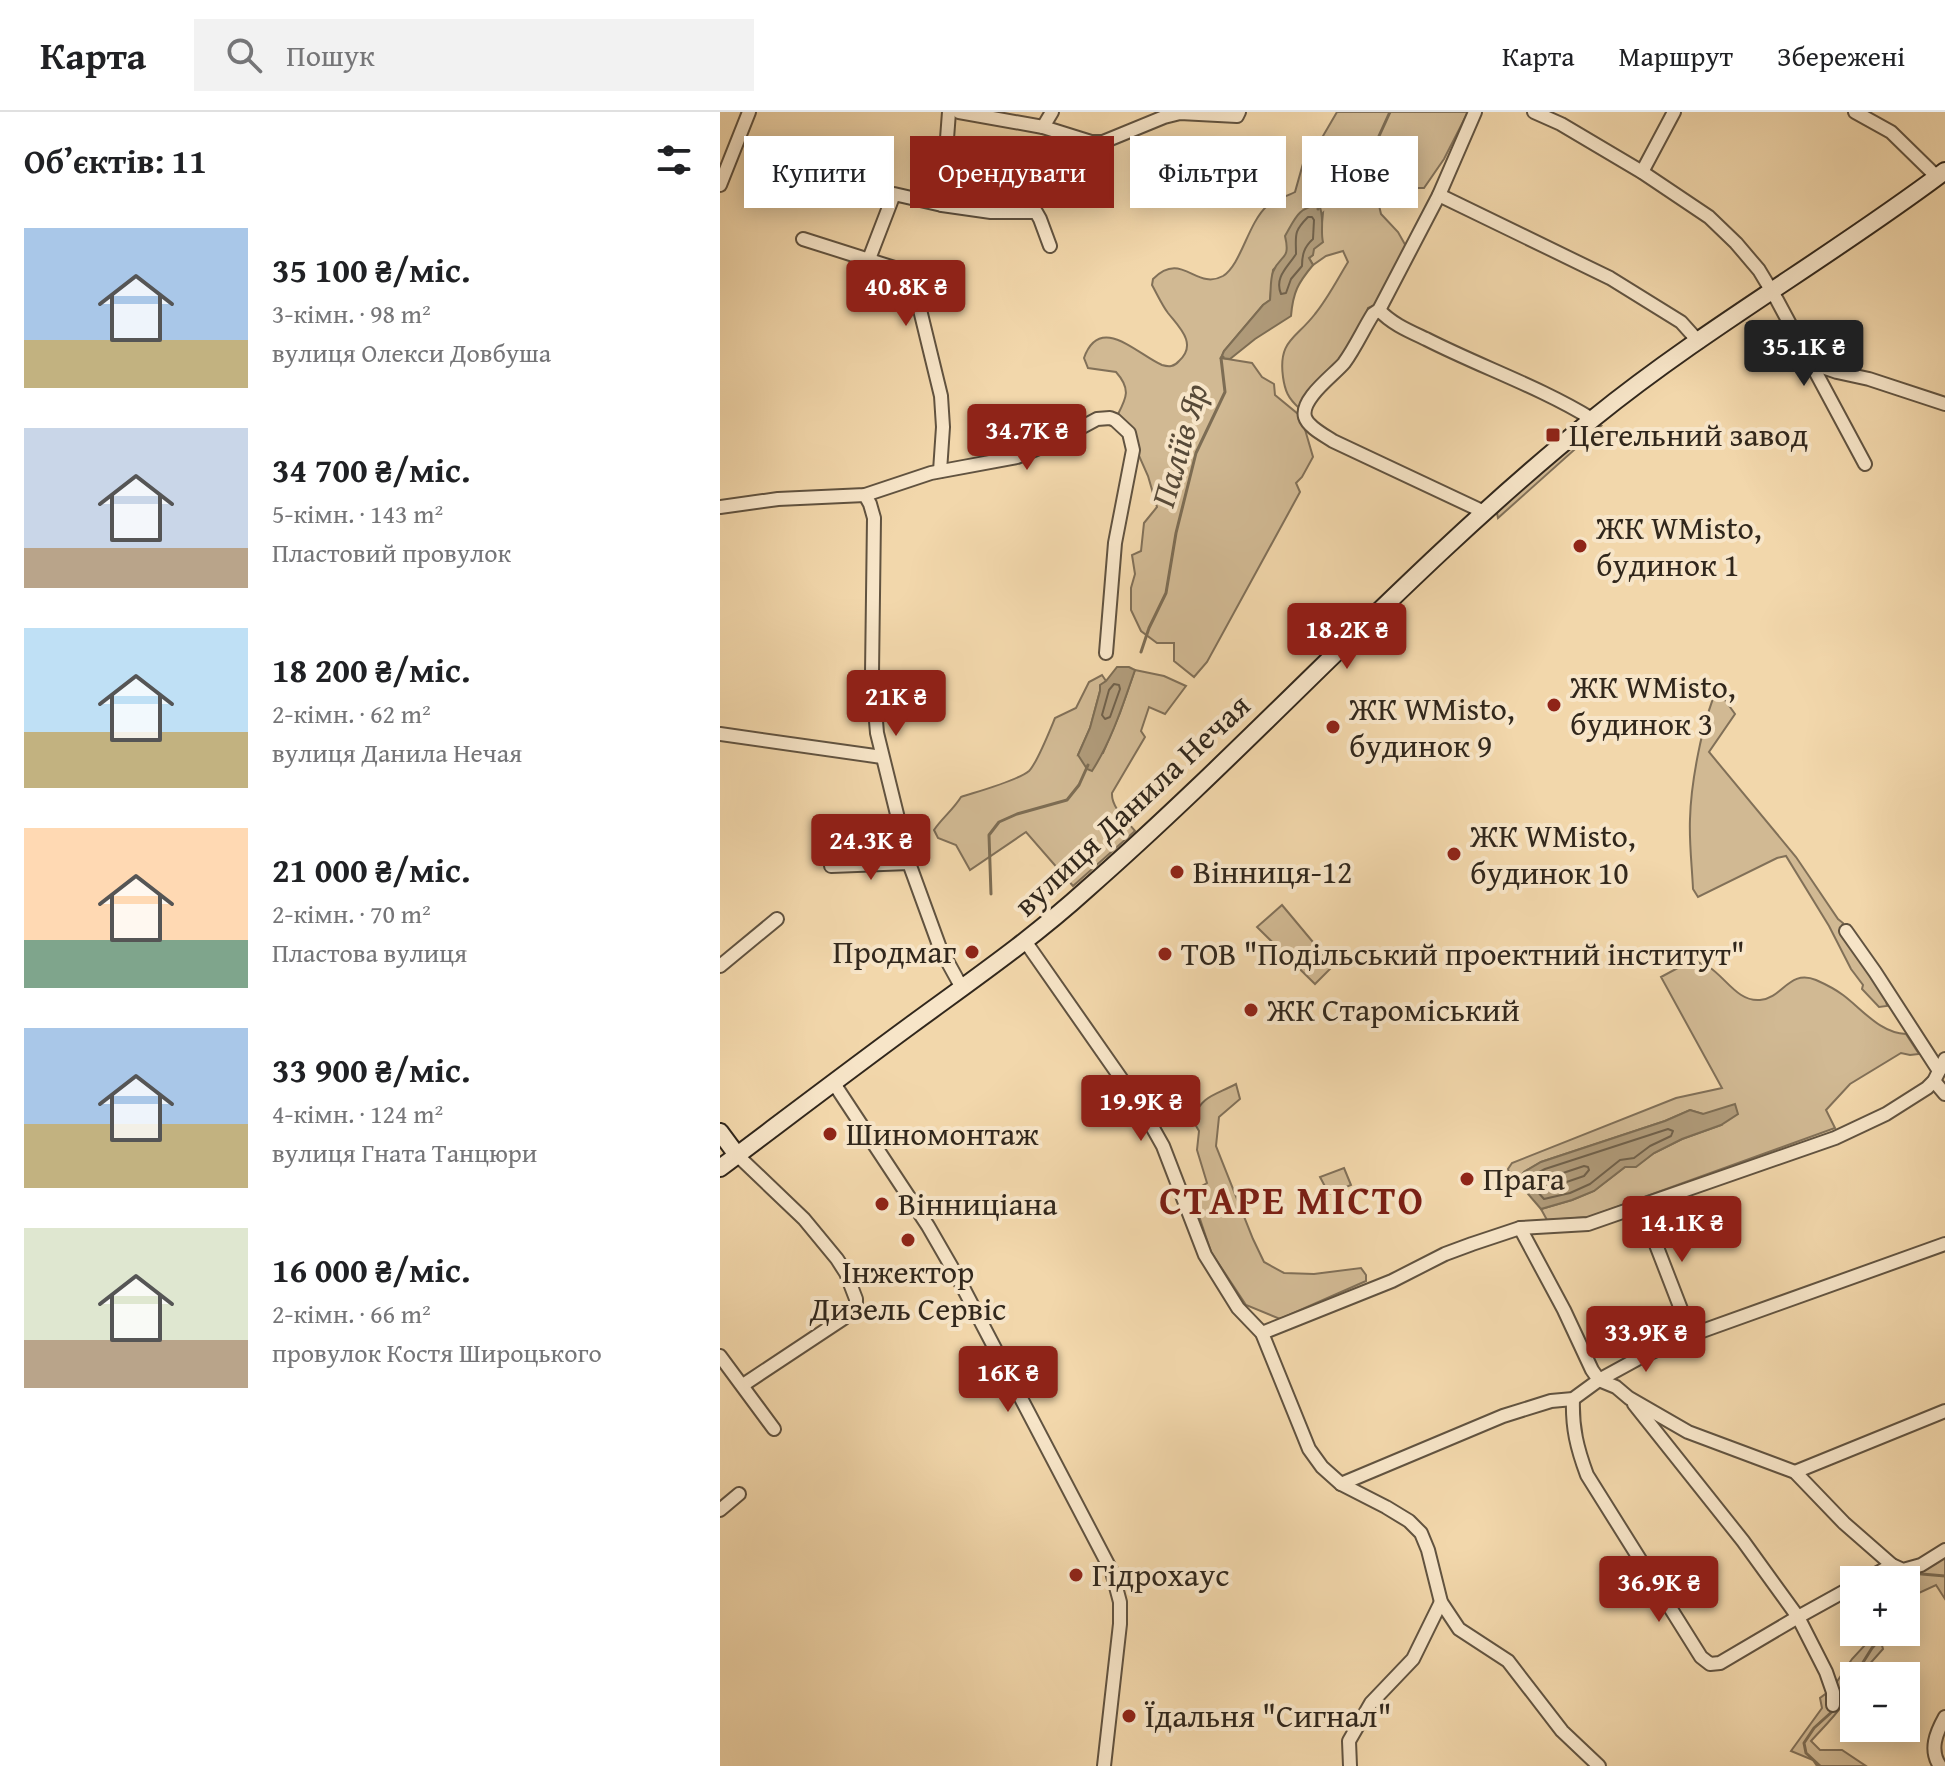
<!DOCTYPE html>
<html lang="uk">
<head>
<meta charset="utf-8">
<style>
  :root { --surface:#fff; --page:#f2f2f2; --text:#202124; --muted:#757577; --line:#e0e0e0; --accent:#8f2418 }
  body { margin:0; font-family:"Gentium Book Plus",serif; background:var(--page); color:var(--text); height:100vh; display:flex; flex-direction:column; font-size:30px; white-space:nowrap }
  * { box-sizing:border-box; margin:0 }
  p { font-size:26px; color:var(--muted) }
  .icon { flex:none; width:44px; height:44px; fill:none; stroke:currentColor; stroke-width:2; stroke-linecap:round; stroke-linejoin:round }
  .map { position:relative; flex:1; overflow:hidden }
  .side { display:flex; flex-direction:column; background:var(--surface); width:720px }
  .side>* { flex:none }
  .hud { position:absolute; left:24px; top:24px; width:760px; height:72px; display:flex; gap:16px }
  .fabs { position:absolute; left:1120px; top:1454px; display:grid; gap:16px }
  .fabs a { display:grid; place-items:center; width:80px; height:80px; border-radius:0px; background:var(--surface); box-shadow:0 4px 20px #0003; font-size:40px }
  .price { position:absolute; translate:-50% -68px; padding:0 18px; border-radius:8px; background:var(--accent); color:#fff; font-size:26px; line-height:52px; filter:drop-shadow(0 2px 4px #0008) }
  .price::after { content:''; position:absolute; left:50%; top:48px; width:24px; height:18px; margin-left:-12px; background:inherit; clip-path:polygon(0 0,100% 0,50% 100%) }
  .price.on { background:#222; color:#fff }
  ul { padding:0; list-style:none }
  li { display:flex; align-items:center; gap:24px; height:200px; padding:0 24px }
  li span { display:grid; place-items:center; flex:none; width:224px; height:160px; border-radius:0px; color:#555 }
  li>.icon { margin-inline-start:auto }
  span .icon { width:96px; height:96px; fill:#fffc; stroke-width:1 }
  li b { font-size:34px }
  h2 { display:flex; justify-content:space-between; align-items:center; height:96px; padding:0 24px; font-size:34px }
  .chip { padding:0 28px; border-radius:0px; background:var(--surface); box-shadow:0 4px 20px #0003; font-size:28px; line-height:72px }
  .chip.on { background:var(--accent); color:#fff }
  header { display:flex; align-items:center; gap:48px; box-sizing:border-box; height:112px; padding:0 40px; background:var(--surface); border-bottom:2px solid var(--line) }
  header strong { font-size:38px }
  nav { display:flex; gap:44px; margin-inline-start:auto; font-size:28px }
  .search { width:560px; height:72px; background:var(--page); display:flex; align-items:center; gap:20px; box-sizing:border-box; padding:0 28px; border-radius:0px; color:var(--muted); font-size:30px }
  main { display:flex; flex:1; min-height:0 }
  .map>svg:first-child { display:block }
  .green { fill:#d1b993; stroke:#817058; stroke-width:2 }
  .water { fill:#b09b7a; stroke:#7d6d54; stroke-width:2 }
  .lines { fill:none; stroke-linecap:round; stroke-linejoin:round }
  .shore { stroke:#70614b; stroke-width:2 }
  .stream { stroke:#7d6d54; stroke-width:3 }
  .street-casing { stroke:#615340; stroke-width:16 }
  .secondary-casing { stroke:#31271c; stroke-width:20 }
  .street { stroke:#f7e5c8; stroke-width:12 }
  .secondary { stroke:#f7e5c8; stroke-width:16 }
  .poi-dot { fill:#8f2418; stroke:#f7e5c8; stroke-width:3 }
  .labels { text-anchor:middle; stroke-width:8; stroke-linejoin:round; paint-order:stroke }
  .poi-label { font-size:32px; fill:#31271c; stroke:#f7e5c8; text-anchor:start }
  .street-label { font-size:32px; fill:#31271c; stroke:#f7e5c8 }
  .water-label { font-size:34px; font-style:italic; fill:#574a38; stroke:#f7e5c8 }
  .district-label { font-size:40px; font-weight:bold; letter-spacing:2px; fill:#7a1f14; stroke:#f7e5c8 }
</style>
</head>
<body>
<header>
<strong>Карта</strong>
<div class="search"><svg class="icon" aria-label="search" viewBox="0 0 24 24"><circle cx="10" cy="10" r="6"/><path d="M15 15l6 6"/></svg>Пошук</div>
<nav><a>Карта</a><a>Маршрут</a><a>Збережені</a></nav>
</header>
<main>
<section class="side">
<h2>Об’єктів: 11<svg class="icon" aria-label="filters" viewBox="0 0 24 24"><path d="M4 7h16M4 17h16"/><circle cx="9" cy="7" r="2"/><circle cx="15" cy="17" r="2"/></svg></h2>
<ul>
<li><span style="background:linear-gradient(#a9c7e8 70%,#c2b280 0)"><svg class="icon" aria-label="home" viewBox="0 0 24 24"><path d="M3 11l9-7 9 7M6 9v11h12V9"/></svg></span><div><b>35 100 ₴/міс.</b><p>3-кімн. · 98 m²</p><p>вулиця Олекси Довбуша</p></div></li>
<li><span style="background:linear-gradient(#c9d6e8 75%,#b9a48a 0)"><svg class="icon" aria-label="home" viewBox="0 0 24 24"><path d="M3 11l9-7 9 7M6 9v11h12V9"/></svg></span><div><b>34 700 ₴/міс.</b><p>5-кімн. · 143 m²</p><p>Пластовий провулок</p></div></li>
<li><span style="background:linear-gradient(#bfe0f5 65%,#c2b280 0)"><svg class="icon" aria-label="home" viewBox="0 0 24 24"><path d="M3 11l9-7 9 7M6 9v11h12V9"/></svg></span><div><b>18 200 ₴/міс.</b><p>2-кімн. · 62 m²</p><p>вулиця Данила Нечая</p></div></li>
<li><span style="background:linear-gradient(#ffd9b3 70%,#7fa58c 0)"><svg class="icon" aria-label="home" viewBox="0 0 24 24"><path d="M3 11l9-7 9 7M6 9v11h12V9"/></svg></span><div><b>21 000 ₴/міс.</b><p>2-кімн. · 70 m²</p><p>Пластова вулиця</p></div></li>
<li><span style="background:linear-gradient(#a9c7e8 60%,#c2b280 0)"><svg class="icon" aria-label="home" viewBox="0 0 24 24"><path d="M3 11l9-7 9 7M6 9v11h12V9"/></svg></span><div><b>33 900 ₴/міс.</b><p>4-кімн. · 124 m²</p><p>вулиця Гната Танцюри</p></div></li>
<li><span style="background:linear-gradient(#dfe7d0 70%,#b9a48a 0)"><svg class="icon" aria-label="home" viewBox="0 0 24 24"><path d="M3 11l9-7 9 7M6 9v11h12V9"/></svg></span><div><b>16 000 ₴/міс.</b><p>2-кімн. · 66 m²</p><p>провулок Костя Широцького</p></div></li>
</ul>
</section>
<div class="map">
<svg width="1225" height="1654" viewBox="0 0 1225 1654">
  <rect width="100%" height="100%" fill="#f2d7ab"/>
  <filter id="stains"><feTurbulence type="fractalNoise" baseFrequency=".0025" numOctaves="4"/><feColorMatrix values="0 0 0 0 .2 0 0 0 0 .09 0 0 0 0 .02 0 0 0 .5 -.17"/></filter>
  <radialGradient id="worn" r=".72"><stop offset=".6" stop-color="#630" stop-opacity="0"/><stop offset="1" stop-color="#630" stop-opacity=".3"/></radialGradient>
  <g class="green">
    <path d="M617,0H748L724,47L704,76H677L657,85L661,102L678,120L687,136L660,191L648,196C641,237 606,267 579,296C568,286 565,279 563,265C558,228 576,227 595,202C608,186 617,168 628,150L623,139L606,144L593,153L589,146L593,143V137L601,122L603,101L568,136L566,144L553,158L550,188L543,193L504,239L501,246L532,251L542,265L554,272L555,283L578,302L584,314L593,345L582,365L576,371L580,380L487,550L474,565L454,549V531H437L421,519L411,498V476L415,462L412,443L421,439L424,411L437,395L428,364L409,321L395,308C405,288 413,279 396,260L368,256L364,246C380,201 418,243 442,253C449,255 454,255 459,249C478,232 459,215 448,201C442,193 437,182 432,173L433,167C462,138 476,179 503,164C521,153 528,111 547,94C554,87 566,85 575,80L584,48L596,36Z"/>
    <polygon points="875,313 881,314 778,406 777,401 780,396 870,316"/>
    <path d="M415,558L444,564L466,574L445,602L429,595L421,619L425,625L392,681C391,695 406,708 415,719L353,774L306,720L250,758L236,733L218,726L214,718C222,706 233,698 241,685C256,680 297,669 309,659C317,651 330,618 335,606L356,596L369,570L382,563L386,569L380,579L370,616L358,643L383,641L400,601Z"/>
    <path d="M997,577L1015,602L989,640L1076,745L1118,807L1123,811L1121,818L1165,882L1167,894L1159,895L1142,877L1143,873L1131,857L1109,814L1066,744L1057,746L978,785L973,777C972,754 969,730 970,707C971,670 982,611 997,577Z"/>
    <polygon points="562,793 613,854 595,872 537,815"/>
    <path d="M977,850C981,852 985,853 989,855C1006,866 1018,890 1040,888C1063,886 1069,857 1096,868C1105,872 1115,877 1123,883C1143,898 1160,921 1186,922L1199,942L1190,943L1181,941L1130,972L1106,998L1115,1016L869,1105L827,1108L821,1097L852,1088L874,1079L905,1055L916,1054L934,1041L962,1027L1001,1013L983,1002L970,998L945,1009L821,1050L804,1060L799,1068L792,1070L788,1057L792,1051L956,986L1002,976L941,865L967,851Z"/>
    <path d="M516,972L520,987L499,1005L496,1034L533,1127L544,1150L564,1161L594,1162L641,1156L646,1163V1169L560,1207L526,1193L491,1140L471,1080L487,1071L477,1038L479,1019L472,1007C483,983 493,984 516,972Z"/>
    <polygon points="624,1056 631,1073 609,1082 600,1065"/>
    <polygon points="1225,1438 1225,1487 1216,1473 1199,1481 1188,1478 1186,1484 1186,1468 1160,1468 1180,1456"/>
    <path d="M1157,1520H1173L1161,1530L1163,1537L1139,1564H1134C1134,1587 1106,1612 1091,1629L1100,1638H1122L1146,1654H1097L1093,1648L1071,1639L1102,1596L1100,1586L1112,1577L1132,1547Z"/>
  </g>
  <g class="water">
    <path d="M599,93C605,105 600,118 603,130L594,137L593,143L589,146L593,153C578,171 573,180 571,204L535,227L510,247L501,246L504,239L543,193L550,188C551,179 550,168 553,160C560,142 571,149 565,124C575,107 578,95 599,93Z"/>
    <path d="M397,555H409L415,558C403,592 392,628 372,659L367,657L358,643L370,616L380,579V573L386,569Z"/>
    <polygon points="1015,992 1018,1002 1001,1013 962,1027 934,1041 916,1055 905,1055 874,1079 852,1088 821,1097 808,1082 799,1068 804,1060 821,1050 945,1009 970,998 983,1002"/>
  </g>
  <g class="lines">
    <g class="shore">
      <path d="M592,105L594,108L593,127C584,135 582,143 582,154L571,167L566,181L561,182C554,165 568,155 576,142C576,123 573,120 588,105Z"/>
      <polygon points="394,572 399,573 400,577 390,605 385,607 382,603 389,578"/>
      <polygon points="948,1017 953,1019 951,1024 930,1034 914,1046 900,1048 870,1072 850,1081 824,1087 809,1070 810,1065 825,1057"/>
      <polygon points="864,1054 868,1055 869,1058 864,1064 829,1076 824,1073 824,1069 828,1066"/>
    </g>
    <g class="stream">
      <polyline points="598,97 600,87 654,35 670,0"/>
      <polyline points="421,540 429,516 446,481 456,421 476,341 505,280 501,246 503,245"/>
      <polyline points="271,782 269,723 279,710 297,702 347,688 359,673 368,653"/>
      <polyline points="1190,1461 1225,1464"/>
      <polyline points="1169,1468 1179,1461"/>
      <polyline points="1117,1586 1142,1552 1152,1536 1166,1520"/>
      <polyline points="1100,1654 1086,1641 1084,1631 1094,1616 1115,1597"/>
    </g>
    <g class="street-casing">
      <g id="street">
        <polyline points="239,0 323,15 371,30 383,30 444,5 460,1 517,4 519,0"/>
        <path d="M755,0L719,83L659,198L653,202C643,218 635,236 624,251C614,263 580,287 585,305C588,315 604,323 613,329L764,400"/>
        <polyline points="814,0 841,12 922,60 989,105 1016,131 1039,158 1057,188 1145,352"/>
        <polyline points="1135,0 1171,20 1217,65"/>
        <polyline points="323,15 332,0"/>
        <polyline points="922,60 954,0"/>
        <polyline points="0,73 29,0"/>
        <polyline points="719,83 890,166 961,210 979,230"/>
        <polyline points="222,93 229,0"/>
        <polyline points="83,127 187,160 193,169 221,284 223,315 220,359"/>
        <polyline points="149,147 174,82 222,93 271,100 316,100 320,107 330,134"/>
        <path d="M659,198C672,212 689,219 706,227C761,255 820,275 872,307"/>
        <polyline points="1091,251 1117,260 1149,267 1225,292"/>
        <polyline points="145,383 150,392 154,406 152,561 157,621 189,751 220,836 242,876"/>
        <polyline points="0,395 58,387 145,383 211,361 297,345 338,328 377,307 390,306 395,308 409,321 413,338 395,431 386,541"/>
        <polyline points="0,622 162,645"/>
        <polyline points="111,754 189,751"/>
        <polyline points="1126,819 1155,860 1219,959"/>
        <polyline points="305,829 421,995 443,1034 485,1143 518,1196 542,1221 589,1337 602,1355 621,1372 666,1395 689,1409 701,1421 708,1438 721,1490 739,1517 788,1549 842,1619 879,1654"/>
        <polyline points="0,854 57,807"/>
        <polyline points="1214,969 1225,982"/>
        <polyline points="113,970 208,1114 238,1166 392,1460 400,1490 400,1512 384,1654"/>
        <polyline points="17,1043 84,1107 117,1147 126,1161 136,1187 136,1193 133,1199 124,1206 23,1273"/>
        <polyline points="921,1094 971,1223"/>
        <polyline points="800,1116 844,1198 872,1258 879,1268 896,1275 909,1286 968,1320 1075,1360 1124,1411 1172,1453 1183,1458 1201,1453 1225,1438"/>
        <polyline points="542,1221 672,1169 725,1142 752,1132 800,1116 868,1112 1115,1026 1166,1002 1207,976 1214,969 1225,947"/>
        <polyline points="0,1244 54,1317"/>
        <path d="M853,1287C852,1316 857,1336 867,1363L981,1545L990,1552L1000,1551L1078,1505L1134,1474"/>
        <polyline points="914,1292 1023,1429 1078,1505 1106,1560 1113,1580 1113,1593"/>
        <polyline points="1075,1360 1225,1299"/>
        <polyline points="621,1372 783,1304 831,1289 853,1287 879,1268 921,1245 971,1223 1225,1132"/>
        <polyline points="0,1398 19,1382"/>
        <polyline points="1145,1468 1172,1453"/>
        <polyline points="630,1654 629,1629 651,1591 693,1547 721,1490"/>
        <path d="M1220,1654C1209,1638 1216,1621 1225,1605"/>
      </g>
    </g>
    <g class="secondary-casing">
      <g id="secondary">
        <polyline points="0,1020 17,1043"/>
        <path d="M0,1056C64,1008 127,960 191,913C251,869 312,827 367,777C540,625 694,451 874,306C985,216 1111,145 1225,59"/>
      </g>
    </g>
    <use href="#street" class="street"/>
    <use href="#secondary" class="secondary"/>
  </g>
  <g class="poi-dot">
    <rect x="825" y="315" width="16" height="16" rx="4"/>
    <circle cx="860" cy="434" r="8"/>
    <circle cx="834" cy="593" r="8"/>
    <circle cx="613" cy="615" r="8"/>
    <circle cx="734" cy="742" r="8"/>
    <circle cx="457" cy="760" r="8"/>
    <circle cx="252" cy="840" r="8"/>
    <circle cx="445" cy="842" r="8"/>
    <circle cx="531" cy="898" r="8"/>
    <circle cx="110" cy="1022" r="8"/>
    <circle cx="747" cy="1067" r="8"/>
    <circle cx="162" cy="1092" r="8"/>
    <circle cx="188" cy="1128" r="8"/>
    <circle cx="356" cy="1463" r="8"/>
    <circle cx="409" cy="1604" r="8"/>
  </g>
  <g class="labels">
    <g class="poi-label">
      <text x="849" y="334">Цегельний завод</text>
      <text x="876" y="427">ЖК WMisto,<tspan x="876" dy="37">будинок 1</tspan></text>
      <text x="850" y="586">ЖК WMisto,<tspan x="850" dy="37">будинок 3</tspan></text>
      <text x="629" y="608">ЖК WMisto,<tspan x="629" dy="37">будинок 9</tspan></text>
      <text x="750" y="735">ЖК WMisto,<tspan x="750" dy="37">будинок 10</tspan></text>
      <text x="473" y="771">Вінниця-12</text>
      <text x="236" y="851" text-anchor="end">Продмаг</text>
      <text x="461" y="853">ТОВ "Подільський проектний інститут"</text>
      <text x="547" y="909">ЖК Староміський</text>
      <text x="126" y="1033">Шиномонтаж</text>
      <text x="763" y="1078">Прага</text>
      <text x="178" y="1103">Вінниціана</text>
      <text x="188" y="1171" text-anchor="middle">Інжектор<tspan x="188" dy="37">Дизель Сервіс</tspan></text>
      <text x="372" y="1474">Гідрохаус</text>
      <text x="425" y="1615">Їдальня "Сигнал"</text>
    </g>
    <g class="street-label">
      <text transform="translate(412 693) rotate(-43)" y="11">вулиця Данила Нечая</text>
    </g>
    <g class="water-label">
      <text transform="translate(459 333) rotate(-74)" y="12">Паліїв Яр</text>
    </g>
    <g class="district-label">
      <text x="572" y="1102">СТАРЕ МІСТО</text>
    </g>
  </g>
  <rect width="100%" height="100%" filter="url(#stains)"/>
  <rect width="100%" height="100%" fill="url(#worn)"/>
</svg>
<div class="fabs">
<a>+</a>
<a>−</a>
</div>
<b class="price" style="left:186px;top:216px">40.8K ₴</b>
<b class="price on" style="left:1084px;top:276px">35.1K ₴</b>
<b class="price" style="left:307px;top:360px">34.7K ₴</b>
<b class="price" style="left:627px;top:559px">18.2K ₴</b>
<b class="price" style="left:176px;top:626px">21K ₴</b>
<b class="price" style="left:151px;top:770px">24.3K ₴</b>
<b class="price" style="left:421px;top:1031px">19.9K ₴</b>
<b class="price" style="left:962px;top:1152px">14.1K ₴</b>
<b class="price" style="left:926px;top:1262px">33.9K ₴</b>
<b class="price" style="left:288px;top:1302px">16K ₴</b>
<b class="price" style="left:939px;top:1512px">36.9K ₴</b>
<div class="hud">
<a class="chip">Купити</a>
<a class="chip on">Орендувати</a>
<a class="chip">Фільтри</a>
<a class="chip">Нове</a>
</div>
</div>
</main>
</body>
</html>
